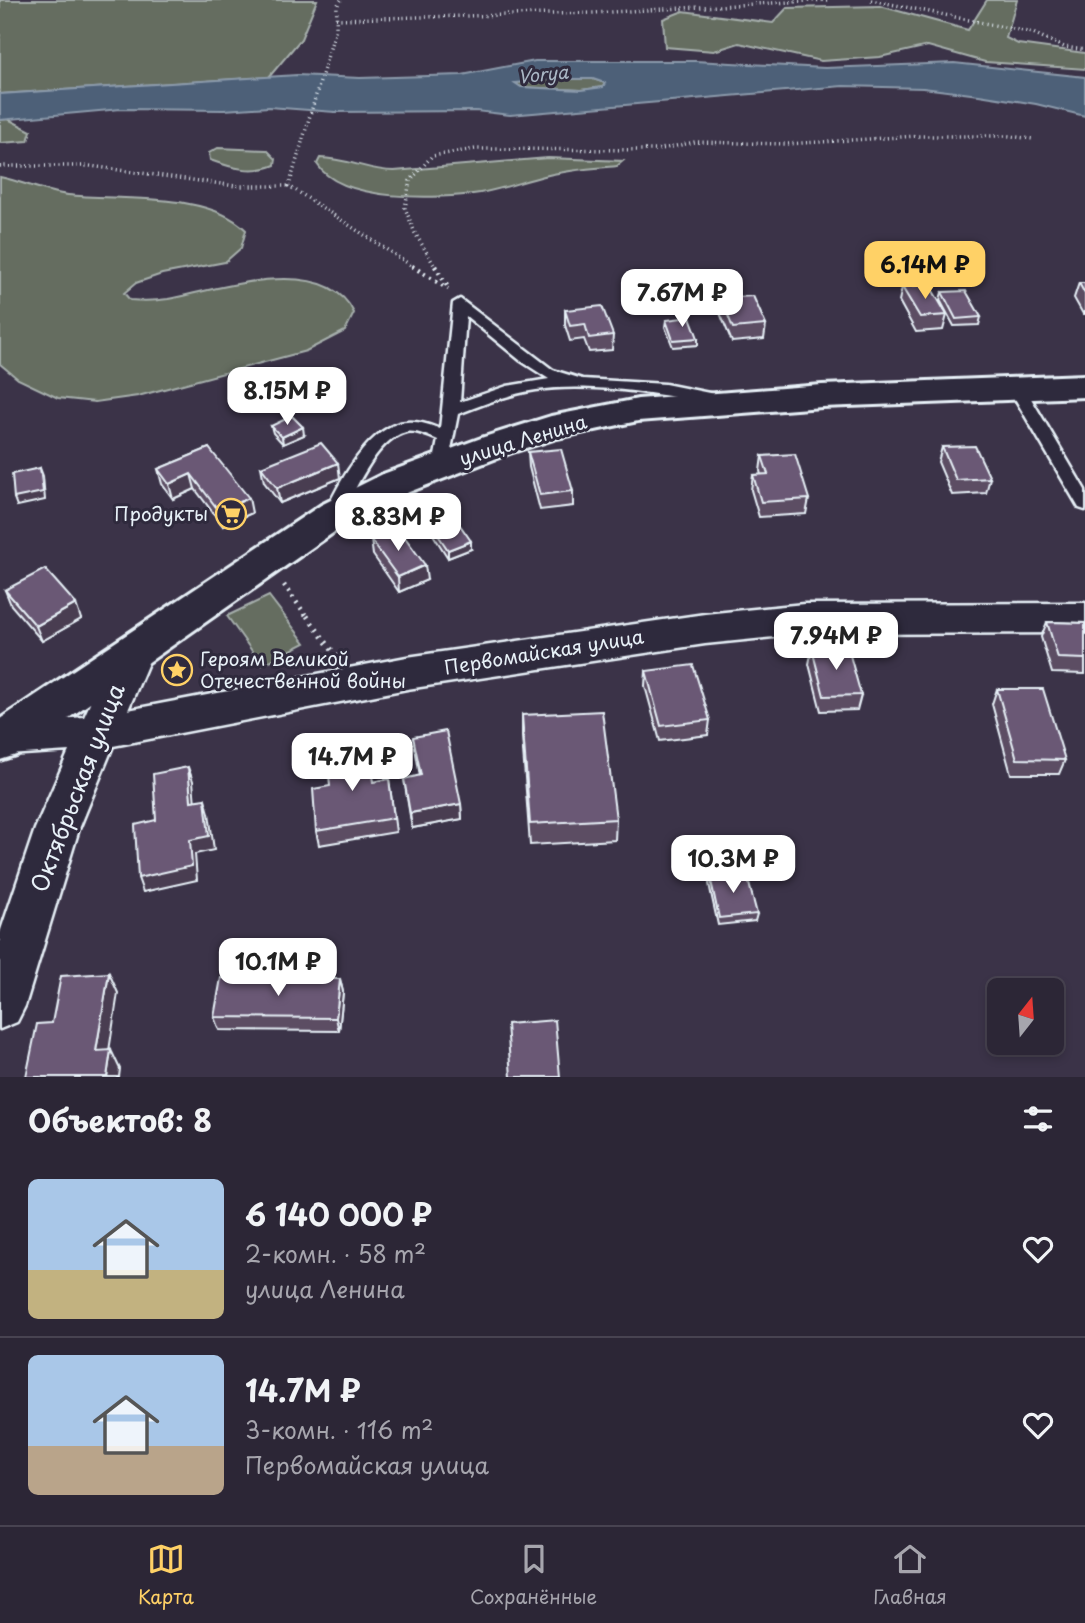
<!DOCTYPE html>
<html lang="ru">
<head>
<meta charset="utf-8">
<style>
  :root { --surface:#2c2636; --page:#383242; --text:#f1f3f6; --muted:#a6a5ad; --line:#484351; --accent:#ffd166 }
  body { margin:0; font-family:"Playpen Sans",sans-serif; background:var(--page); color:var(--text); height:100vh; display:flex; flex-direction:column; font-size:26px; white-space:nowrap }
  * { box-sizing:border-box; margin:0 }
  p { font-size:23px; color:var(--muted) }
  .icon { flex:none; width:38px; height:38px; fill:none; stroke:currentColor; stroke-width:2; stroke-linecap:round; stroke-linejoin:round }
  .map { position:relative; height:1077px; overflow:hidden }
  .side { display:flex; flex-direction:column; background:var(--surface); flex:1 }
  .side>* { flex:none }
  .needle { width:46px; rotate:17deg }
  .controls { position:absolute; left:987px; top:978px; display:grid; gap:14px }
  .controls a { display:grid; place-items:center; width:77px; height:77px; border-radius:10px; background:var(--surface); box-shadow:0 4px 10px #0003,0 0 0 2px var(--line); font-size:35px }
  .price { position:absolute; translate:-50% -60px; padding:0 16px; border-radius:14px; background:#fff; color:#222; font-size:23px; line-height:46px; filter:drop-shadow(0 2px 4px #0008) }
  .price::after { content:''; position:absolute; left:50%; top:42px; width:21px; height:16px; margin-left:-10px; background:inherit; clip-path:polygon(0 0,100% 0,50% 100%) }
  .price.on { background:var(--accent); color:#111 }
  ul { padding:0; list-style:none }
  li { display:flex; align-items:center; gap:21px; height:175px; padding:0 28px }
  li+li { border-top:2px solid var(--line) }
  li span { display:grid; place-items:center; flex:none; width:196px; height:140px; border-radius:10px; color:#555 }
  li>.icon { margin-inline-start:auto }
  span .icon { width:84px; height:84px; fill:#fffc; stroke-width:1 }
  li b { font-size:30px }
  h2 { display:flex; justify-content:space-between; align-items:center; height:84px; padding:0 28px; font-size:30px }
  .tabs { display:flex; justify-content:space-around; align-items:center; height:98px; border-top:2px solid var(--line); background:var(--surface); font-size:19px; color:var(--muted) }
  .tabs a { display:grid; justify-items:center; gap:4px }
  .tabs .on { color:var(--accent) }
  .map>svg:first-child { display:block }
  .green { fill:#656d61; stroke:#a6afac; stroke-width:2 }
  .water { fill:#4d6078; stroke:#8b9aab; stroke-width:2; fill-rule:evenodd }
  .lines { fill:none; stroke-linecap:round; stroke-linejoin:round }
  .service-casing { stroke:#e8f1f8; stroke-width:5 }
  .minor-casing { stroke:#e8f1f8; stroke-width:5 }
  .tertiary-casing { stroke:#e8f1f8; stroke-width:6 }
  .path-far2 { stroke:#e8f1f8; stroke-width:3.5; stroke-dasharray:1 3.5; stroke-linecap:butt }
  .path-far1 { stroke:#e8f1f8; stroke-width:4.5; stroke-dasharray:2 5; stroke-linecap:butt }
  .path { stroke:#e8f1f8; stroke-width:5; stroke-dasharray:2 6; stroke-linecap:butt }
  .service { fill:#2f2a3d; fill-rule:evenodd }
  .minor { fill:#2f2a3d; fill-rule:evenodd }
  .tertiary { fill:#2f2a3d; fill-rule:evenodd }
  .wall { fill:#5b4d64; stroke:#e8f1f8; stroke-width:2 }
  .shaded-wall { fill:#4a3e51; stroke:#e8f1f8; stroke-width:2 }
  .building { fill:#6a5974; stroke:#e8f1f8; stroke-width:2 }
  .labels { text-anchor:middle; stroke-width:6; stroke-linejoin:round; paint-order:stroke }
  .far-water-label { font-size:18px; font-style:italic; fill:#aab7c5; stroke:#2f2a3d }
  .street-label { font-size:19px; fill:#e8f1f8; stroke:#2f2a3d }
  .poi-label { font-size:19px; fill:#e8f1f8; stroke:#2f2a3d; text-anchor:end }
  .near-street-label { font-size:23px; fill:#e8f1f8; stroke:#2f2a3d }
</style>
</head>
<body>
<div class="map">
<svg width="1085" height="1077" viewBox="0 0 1085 1077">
  <rect width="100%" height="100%" fill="#3b3348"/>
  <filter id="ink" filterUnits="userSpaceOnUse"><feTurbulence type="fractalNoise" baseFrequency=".0143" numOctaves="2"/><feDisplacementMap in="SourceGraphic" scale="14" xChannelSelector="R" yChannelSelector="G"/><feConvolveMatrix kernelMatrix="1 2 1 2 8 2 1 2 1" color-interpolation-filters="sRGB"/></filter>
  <g filter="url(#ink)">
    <g class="green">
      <polygon points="0,0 317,0 301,39 269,77 0,94"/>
      <polygon points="987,0 1017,0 1006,38 1018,44 1085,53 1085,69 985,62 928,46 880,57 821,61 739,43 714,51 665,47 663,19 683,11 773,23 787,8 880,6 968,30"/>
      <polygon points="556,79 593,79 605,83 603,87 581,90 521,87 513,83"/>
      <polygon points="8,119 31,131 28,141 0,143 0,120"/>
      <path d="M218,148L267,150L276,159L275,165C253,174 232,168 210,160L209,153Z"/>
      <path d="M320,158C346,158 369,171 394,171L548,158L623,161L617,166C600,168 581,169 564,172C535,176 509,188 480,193C440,199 341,203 317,164Z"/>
      <path d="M0,177C23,182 45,192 68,195C120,201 208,191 246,230L241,248L225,262L162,274L136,283L124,293L130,300C142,301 155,301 168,299C215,290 326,252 354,313L345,331L306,351L138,396L95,402L58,398L18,379L0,364Z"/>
      <polygon points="269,596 305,643 262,665 227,616"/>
    </g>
    <path class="water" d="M535,61H695L825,68L954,63L1085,77V116L1036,104L979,95L923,88L843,86L510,115L476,111L335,112L269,107L224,110L121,109L0,120V94L297,75L360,78L462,75ZM556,79H593L605,83L603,87L581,90L521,87L515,83Z"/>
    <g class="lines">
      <g class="service-casing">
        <g id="service">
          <path d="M460,299L553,370L582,379L665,384L719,395L727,400L719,405C665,394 590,382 536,390C509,394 484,404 458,414L447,470H435L433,466L438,440C428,436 416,430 406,432C375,439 354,494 340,518H328L325,514C338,484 370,424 407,422C418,421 430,425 440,429L453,303ZM466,316L521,361L549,379L507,386L460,402Z"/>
          <polygon points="1018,385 1026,390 1085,490 1085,510 1079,508 1010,390"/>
        </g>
      </g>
      <g class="minor-casing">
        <polygon id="minor" points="1085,603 1085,633 804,634 705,644 407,689 113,746 79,829 25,1006 17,1022 0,1029 0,933 35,829 69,751 8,755 0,752 0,724 84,717 119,640 133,636 147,640 153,651 128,710 407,657 705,614 804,604"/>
      </g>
      <g class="tertiary-casing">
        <polygon id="tertiary" points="1085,375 1085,397 822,407 638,421 557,438 510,453 409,492 347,523 16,755 0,760 0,719 321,505 383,474 484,437 551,416 638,399 822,385"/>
      </g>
      <g class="path-far2">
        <polyline points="341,0 337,6 336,28 289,186 415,268"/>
        <polyline points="871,0 1033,33 1064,47 1085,50"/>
        <polyline points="336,19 594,13 828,0"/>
        <polyline points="0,166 90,166 236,186 289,186"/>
        <polyline points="436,268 415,233 405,208 410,181 432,156 475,149 657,150 695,142 787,144 917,136 1009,136 1033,139"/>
      </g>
      <g class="path-far1">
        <polyline points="412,266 448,289"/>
        <polyline points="435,266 449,289"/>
        <polyline points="284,585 308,618"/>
      </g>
      <polyline class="path" points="307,616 337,657"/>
      <use href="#service" class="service"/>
      <use href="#minor" class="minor"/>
      <use href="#tertiary" class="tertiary"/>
    </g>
    <g class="wall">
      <polygon points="1079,283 1085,283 1085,314 1083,314 1074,298"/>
      <polygon points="902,287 947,315 943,330 916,332 899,301"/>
      <polygon points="942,292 981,317 979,325 954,326 940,300"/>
      <polygon points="721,298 766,325 764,339 732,342 720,313"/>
      <polygon points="565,310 613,335 612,350 589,352 584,339 570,341 565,325"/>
      <polygon points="666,320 698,338 698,345 673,347 665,327"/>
      <polygon points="271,426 304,435 283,444 273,433"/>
      <polygon points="942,447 990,478 986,493 952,495 938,462"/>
      <polygon points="209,448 252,513 223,526 195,489 173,499 162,484 158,469"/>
      <polygon points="528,452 573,491 573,506 540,510 529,467"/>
      <polygon points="762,456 809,499 806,514 759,517 751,490 753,475 761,475 760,471"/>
      <polygon points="261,467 340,478 280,503 264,482"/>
      <polygon points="432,526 471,549 448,558 432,533"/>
      <polygon points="371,540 427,580 399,592 373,555"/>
      <polygon points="5,590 81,619 42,641 11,605"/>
      <polygon points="1047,622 1085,623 1085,674 1052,673 1041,637"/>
      <polygon points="812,649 861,695 857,710 821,711 809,664"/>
      <polygon points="646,671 710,720 708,735 660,741 645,686"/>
      <polygon points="997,689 1065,760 1059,774 1011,774 992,704"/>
      <polygon points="522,715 616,819 615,840 530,845 522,737"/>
      <polygon points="413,737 461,804 462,819 412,828 404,779 420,776"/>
      <polygon points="389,779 396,832 319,845 316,831 373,782"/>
      <polygon points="710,876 757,914 755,921 718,925 709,884"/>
      <polygon points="340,979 343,992 339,1031 219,1030 214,1017"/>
    </g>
    <g class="shaded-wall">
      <polygon points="303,427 304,435 283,444 282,437"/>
      <polygon points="338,463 340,478 280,503 277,488"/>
      <polygon points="40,468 43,476 45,500 17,506 14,498"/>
      <polygon points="191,474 195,489 173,499 169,484"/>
      <polygon points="249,498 252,513 223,526 219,511"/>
      <polygon points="471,541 471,549 448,558 448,550"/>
      <polygon points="425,565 427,580 399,592 398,577"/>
      <polygon points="76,604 81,619 42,641 36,626"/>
      <polygon points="188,767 193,781 196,816 191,801"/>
      <polygon points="205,799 209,813 214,850 195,854 197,880 143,892 138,878"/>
      <polygon points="461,804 462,819 412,828 410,813"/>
      <polygon points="109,973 118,993 106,1070 96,1051"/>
      <polygon points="340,979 343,992 339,1031 336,1018"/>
      <polygon points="111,1050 120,1069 119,1077 107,1077"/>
    </g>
    <g class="building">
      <polygon points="1079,283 1085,283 1085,294"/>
      <polygon points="929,284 947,315 920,317 902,287"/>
      <polygon points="966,291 981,317 956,319 942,292"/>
      <polygon points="753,296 766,325 733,328 721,298"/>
      <polygon points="602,306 613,335 589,338 585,324 570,326 565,310"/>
      <polygon points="690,317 698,338 673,340 666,320"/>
      <polygon points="292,416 303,427 282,437 271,426"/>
      <polygon points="321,443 338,463 277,488 261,467"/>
      <polygon points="975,446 990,478 956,480 942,447"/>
      <polygon points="209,448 249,498 219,511 191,474 169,484 158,469"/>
      <polygon points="561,449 573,491 540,495 528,452"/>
      <polygon points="795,454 809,499 761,502 753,475 768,474 762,456"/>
      <polygon points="40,468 43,492 14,498 12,474"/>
      <polygon points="455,518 471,541 448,550 432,526"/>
      <polygon points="399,529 425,565 398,577 371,540"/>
      <polygon points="45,569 76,604 36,626 5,590"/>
      <polygon points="1047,622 1085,623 1085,659 1058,658"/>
      <polygon points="848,648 861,695 824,696 812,649"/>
      <polygon points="693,665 710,720 661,726 646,671"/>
      <polygon points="997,689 1043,689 1065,760 1017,759"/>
      <polygon points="602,711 616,819 530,824 522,715"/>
      <polygon points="446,731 461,804 410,813 404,779 421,775 413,737"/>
      <polygon points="368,747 373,782 389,779 394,818 316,831 313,789 330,786 327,753"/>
      <polygon points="188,767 191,801 205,799 209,836 190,840 192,866 138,878 135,825 156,820 153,774"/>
      <polygon points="746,872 757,914 719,918 710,876"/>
      <polygon points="109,973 96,1051 111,1050 107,1077 26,1077 37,1024 52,1023 61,976"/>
      <polygon points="221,978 340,979 336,1018 214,1017"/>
      <polygon points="555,1020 560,1077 511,1077 507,1024"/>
    </g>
  </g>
  <defs>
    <g id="supermarket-ring" transform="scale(1.575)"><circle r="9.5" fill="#2f2a3d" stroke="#ffd166" stroke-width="1.5"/><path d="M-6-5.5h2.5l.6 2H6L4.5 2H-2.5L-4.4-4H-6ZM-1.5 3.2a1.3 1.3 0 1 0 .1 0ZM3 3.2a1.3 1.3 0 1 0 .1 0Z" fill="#ffd166"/></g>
    <g id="sight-ring" transform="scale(1.575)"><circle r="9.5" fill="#2f2a3d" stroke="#ffd166" stroke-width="1.5"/><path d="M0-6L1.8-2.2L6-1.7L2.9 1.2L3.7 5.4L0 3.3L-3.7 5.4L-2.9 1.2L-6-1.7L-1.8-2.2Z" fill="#ffd166"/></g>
  </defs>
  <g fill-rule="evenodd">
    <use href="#supermarket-ring" x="231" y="514"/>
    <use href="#sight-ring" x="177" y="670"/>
  </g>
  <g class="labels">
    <g class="far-water-label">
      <text transform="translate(543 75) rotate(-6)" y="6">Vorya</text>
    </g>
    <g class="street-label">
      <text transform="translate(523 440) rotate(-17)" y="7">улица Ленина</text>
      <text transform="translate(544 652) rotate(-9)" y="7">Первомайская улица</text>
    </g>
    <g class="poi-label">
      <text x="208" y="521">Продукты</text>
      <text x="200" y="666" text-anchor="start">Героям Великой<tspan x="200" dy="22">Отечественной войны</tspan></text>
    </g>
    <g class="near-street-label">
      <text transform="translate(78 788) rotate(-69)" y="8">Октябрьская улица</text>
    </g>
  </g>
</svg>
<div class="controls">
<a><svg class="needle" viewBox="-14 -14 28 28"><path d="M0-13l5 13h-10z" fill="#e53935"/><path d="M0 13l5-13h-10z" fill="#a6a5ad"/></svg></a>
</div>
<b class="price on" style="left:925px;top:301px">6.14M ₽</b>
<b class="price" style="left:682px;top:329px">7.67M ₽</b>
<b class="price" style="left:287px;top:427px">8.15M ₽</b>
<b class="price" style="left:398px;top:553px">8.83M ₽</b>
<b class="price" style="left:836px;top:672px">7.94M ₽</b>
<b class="price" style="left:352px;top:793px">14.7M ₽</b>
<b class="price" style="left:733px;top:895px">10.3M ₽</b>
<b class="price" style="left:278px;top:998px">10.1M ₽</b>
</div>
<section class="side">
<h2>Объектов: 8<svg class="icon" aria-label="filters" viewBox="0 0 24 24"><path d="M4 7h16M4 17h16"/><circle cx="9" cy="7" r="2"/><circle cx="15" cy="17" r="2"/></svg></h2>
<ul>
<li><span style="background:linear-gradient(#a9c7e8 65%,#c2b280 0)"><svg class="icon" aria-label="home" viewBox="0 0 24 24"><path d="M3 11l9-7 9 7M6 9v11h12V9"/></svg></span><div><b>6 140 000 ₽</b><p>2-комн. · 58 m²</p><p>улица Ленина</p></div><svg class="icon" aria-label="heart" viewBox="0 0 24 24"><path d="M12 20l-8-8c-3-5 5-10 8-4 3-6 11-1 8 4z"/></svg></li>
<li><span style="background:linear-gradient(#a9c7e8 65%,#b9a48a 0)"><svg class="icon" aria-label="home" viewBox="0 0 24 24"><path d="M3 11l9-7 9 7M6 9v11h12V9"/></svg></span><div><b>14.7M ₽</b><p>3-комн. · 116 m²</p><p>Первомайская улица</p></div><svg class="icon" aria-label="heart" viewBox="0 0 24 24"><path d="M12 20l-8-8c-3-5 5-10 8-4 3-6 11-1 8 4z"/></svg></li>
</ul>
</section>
<nav class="tabs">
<a class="on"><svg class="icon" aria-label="map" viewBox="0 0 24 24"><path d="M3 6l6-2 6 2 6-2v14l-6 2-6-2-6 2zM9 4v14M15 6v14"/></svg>Карта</a>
<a><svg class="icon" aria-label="saved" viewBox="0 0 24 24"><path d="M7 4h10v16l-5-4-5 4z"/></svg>Сохранённые</a>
<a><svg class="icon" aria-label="home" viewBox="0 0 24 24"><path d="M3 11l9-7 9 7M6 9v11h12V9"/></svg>Главная</a>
</nav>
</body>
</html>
